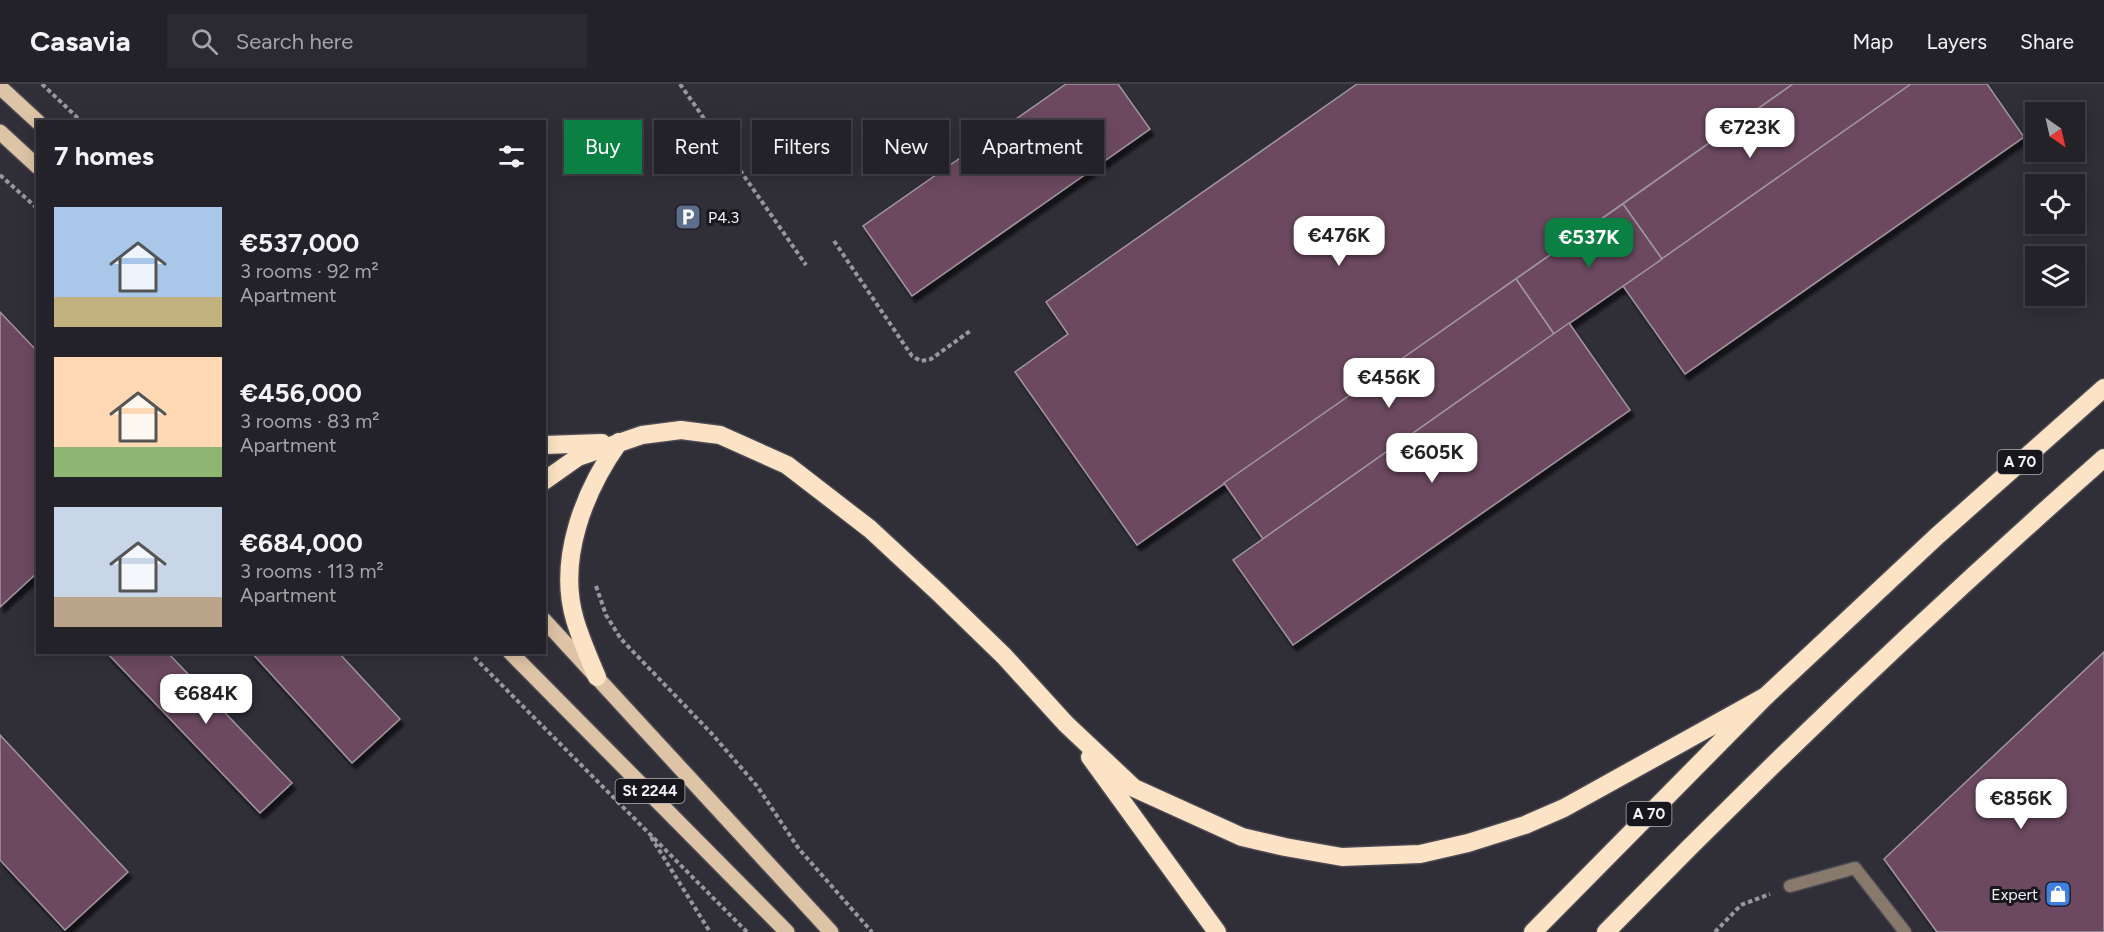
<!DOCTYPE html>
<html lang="en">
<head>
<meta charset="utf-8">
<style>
  :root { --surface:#242229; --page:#2c2a31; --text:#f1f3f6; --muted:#a3a4a8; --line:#413f46; --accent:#0b8043 }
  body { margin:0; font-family:Figtree,sans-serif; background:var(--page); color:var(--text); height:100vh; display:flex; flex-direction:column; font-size:22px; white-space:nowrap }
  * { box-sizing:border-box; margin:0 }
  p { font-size:20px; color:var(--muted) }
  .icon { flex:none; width:33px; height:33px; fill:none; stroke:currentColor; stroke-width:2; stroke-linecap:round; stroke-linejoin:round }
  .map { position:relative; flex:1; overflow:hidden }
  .details { position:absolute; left:36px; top:36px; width:510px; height:534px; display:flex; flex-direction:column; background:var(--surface); border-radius:0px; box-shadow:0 3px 15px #0003,0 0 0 2px var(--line) }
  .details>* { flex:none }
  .hud { position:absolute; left:564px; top:36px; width:570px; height:54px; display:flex; gap:12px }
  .needle { width:39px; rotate:146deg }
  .fabs { position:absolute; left:2025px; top:18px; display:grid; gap:12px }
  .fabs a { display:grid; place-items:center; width:60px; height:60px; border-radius:0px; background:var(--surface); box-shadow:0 3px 15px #0003,0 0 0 2px var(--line); font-size:30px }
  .price { position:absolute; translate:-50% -51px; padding:0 14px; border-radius:12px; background:#fff; color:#222; font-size:20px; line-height:39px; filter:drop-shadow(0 2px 3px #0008) }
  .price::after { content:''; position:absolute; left:50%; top:36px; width:18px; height:14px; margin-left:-9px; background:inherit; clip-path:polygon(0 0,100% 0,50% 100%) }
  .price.selected { background:var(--accent); color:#fff }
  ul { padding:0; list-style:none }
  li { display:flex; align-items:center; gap:18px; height:150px; padding:0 18px }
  li span { display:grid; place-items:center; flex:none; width:168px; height:120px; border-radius:0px; color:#555 }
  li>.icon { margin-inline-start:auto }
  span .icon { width:72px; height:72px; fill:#fffc; stroke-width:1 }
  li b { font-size:26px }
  h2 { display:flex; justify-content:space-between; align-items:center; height:72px; padding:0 18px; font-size:26px }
  .chip { padding:0 21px; border-radius:0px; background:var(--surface); box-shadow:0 3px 15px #0003,0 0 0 2px var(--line); font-size:21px; line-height:54px }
  .chip.selected { background:var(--accent); color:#fff }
  header { display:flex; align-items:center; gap:36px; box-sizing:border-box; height:84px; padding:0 30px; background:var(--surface); border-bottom:2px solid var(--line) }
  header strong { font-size:28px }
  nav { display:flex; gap:33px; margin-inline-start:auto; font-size:21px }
  .search { width:420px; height:54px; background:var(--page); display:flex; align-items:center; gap:15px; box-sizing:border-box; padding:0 21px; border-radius:0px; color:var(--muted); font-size:22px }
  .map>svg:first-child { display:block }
  .building { fill:#6c4961; stroke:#a0959d; stroke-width:1.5; filter:url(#shadow) }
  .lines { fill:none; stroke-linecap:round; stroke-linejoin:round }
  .service-casing { stroke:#4b4952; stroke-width:15 }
  .primary-casing { stroke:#4b4952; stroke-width:18 }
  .motorway-casing { stroke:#4b4952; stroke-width:21 }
  .path { stroke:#98979e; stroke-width:4; stroke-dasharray:4.5 3; stroke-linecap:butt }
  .service { stroke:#877a6c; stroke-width:12 }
  .primary { stroke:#dec4a6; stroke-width:15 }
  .motorway { stroke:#fce3c5; stroke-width:18 }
  .labels { text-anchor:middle; stroke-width:6; stroke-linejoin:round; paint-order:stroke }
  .shield { fill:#18171b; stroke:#b1b0b5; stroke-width:1.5 }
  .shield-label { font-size:15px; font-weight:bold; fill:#f2f1f7 }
  .poi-label { font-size:16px; fill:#f2f1f7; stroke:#18171b; text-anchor:start }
</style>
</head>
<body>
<header>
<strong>Casavia</strong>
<div class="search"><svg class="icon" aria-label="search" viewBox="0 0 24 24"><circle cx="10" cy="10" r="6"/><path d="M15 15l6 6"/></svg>Search here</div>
<nav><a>Map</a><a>Layers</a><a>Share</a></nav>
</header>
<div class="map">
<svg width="2104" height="848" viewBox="0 0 2104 848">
  <defs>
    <filter id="shadow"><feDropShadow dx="3.5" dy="6" stdDeviation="1.5" flood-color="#0009"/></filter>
  </defs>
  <rect width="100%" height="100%" fill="#302e37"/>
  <g class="building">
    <polygon points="1066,0 1118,0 1150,45 912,212 863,142"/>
    <polygon points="1357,0 1793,0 1137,461 1015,288 1068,250 1046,218"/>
    <polygon points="1793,0 1911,0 1662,175 1623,120"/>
    <polygon points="1911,0 1987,0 2024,53 1685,290 1623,202"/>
    <polygon points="1623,120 1662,175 1554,250 1516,195"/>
    <polygon points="1516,195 1554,250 1263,455 1224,399"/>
    <polygon points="0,228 38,268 38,488 0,523"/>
    <polygon points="1569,239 1630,326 1293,561 1233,476"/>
    <polygon points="167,568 292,699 260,729 107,569"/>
    <polygon points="251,568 338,568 400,635 352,679"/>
    <polygon points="2104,568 2104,848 1937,848 1884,775"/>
    <polygon points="0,651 128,788 65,846 0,776"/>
  </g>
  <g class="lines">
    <g class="service-casing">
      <polyline id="service" points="1790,802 1855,784 1905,848"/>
    </g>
    <g class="primary-casing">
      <g id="primary">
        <polyline points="0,3 38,38"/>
        <polyline points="0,48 38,83"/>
        <polyline points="544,536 831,848"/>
        <polyline points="510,568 787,848"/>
      </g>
    </g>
    <g class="motorway-casing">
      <g id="motorway">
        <polyline points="544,361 602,359"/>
        <polyline points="544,397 578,373 642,351 681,346 720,351 787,381 870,445 939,509 1004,572 1066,640 1134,704 1242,753 1285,763 1342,773 1420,770 1468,759 1525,741 1564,724 1766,612"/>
        <path d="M597,593C589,574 581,556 575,536C557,476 584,407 619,358"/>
        <polyline points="1090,673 1217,848"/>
        <polyline points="1533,848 1766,612 1937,452 2104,304"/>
        <path d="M1606,848C1766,684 1932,526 2104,374"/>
      </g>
    </g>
    <g class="path">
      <polyline points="42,0 82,38"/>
      <polyline points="680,0 806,181"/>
      <polyline points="0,91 38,125"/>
      <polyline points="834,157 912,272 921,277 931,275 970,247"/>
      <polyline points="596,502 606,531 621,555 712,650 757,702 799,765 872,848"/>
      <polyline points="469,568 747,848"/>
      <polyline points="651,753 710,848"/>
      <polyline points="1715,848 1741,821 1770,810"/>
    </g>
    <use href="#service" class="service"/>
    <use href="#primary" class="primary"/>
    <use href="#motorway" class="motorway"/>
  </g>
  <defs>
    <g id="parking-square" transform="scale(1.35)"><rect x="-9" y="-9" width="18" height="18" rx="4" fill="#5c6f8a" stroke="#18171b"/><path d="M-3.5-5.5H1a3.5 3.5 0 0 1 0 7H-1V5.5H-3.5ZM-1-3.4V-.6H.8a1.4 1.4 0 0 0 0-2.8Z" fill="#fff"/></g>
    <g id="shop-square" transform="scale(1.35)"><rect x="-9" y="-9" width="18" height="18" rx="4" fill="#3f7fe0" stroke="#18171b"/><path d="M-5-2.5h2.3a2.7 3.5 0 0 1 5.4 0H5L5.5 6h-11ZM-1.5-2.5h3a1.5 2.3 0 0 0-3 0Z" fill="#fff"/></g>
  </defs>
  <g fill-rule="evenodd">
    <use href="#parking-square" x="688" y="133"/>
    <use href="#shop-square" x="2058" y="810"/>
  </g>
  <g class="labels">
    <g class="shield">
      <rect x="1997.5" y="366" width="45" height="24" rx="4.5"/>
      <rect x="615.5" y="695" width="69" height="24" rx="4.5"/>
      <rect x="1626.5" y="718" width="45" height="24" rx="4.5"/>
    </g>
    <g class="shield-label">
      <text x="2020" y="383">A 70</text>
      <text x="650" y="712">St 2244</text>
      <text x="1649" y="735">A 70</text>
    </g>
    <g class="poi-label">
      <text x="708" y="139">P4.3</text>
      <text x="2038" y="816" text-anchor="end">Expert</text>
    </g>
  </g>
</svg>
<div class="fabs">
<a><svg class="needle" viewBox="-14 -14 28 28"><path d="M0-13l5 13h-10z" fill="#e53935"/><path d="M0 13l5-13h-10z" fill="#a3a4a8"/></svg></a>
<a><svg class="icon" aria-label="locate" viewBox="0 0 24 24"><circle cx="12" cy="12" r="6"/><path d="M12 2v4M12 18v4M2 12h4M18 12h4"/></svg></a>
<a><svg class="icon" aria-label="layers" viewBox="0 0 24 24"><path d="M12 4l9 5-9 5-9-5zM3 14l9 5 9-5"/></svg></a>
</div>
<b class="price" style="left:1750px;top:75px">€723K</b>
<b class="price" style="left:1339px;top:183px">€476K</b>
<b class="price selected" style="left:1589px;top:185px">€537K</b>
<b class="price" style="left:1389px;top:325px">€456K</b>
<b class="price" style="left:1432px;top:400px">€605K</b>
<b class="price" style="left:206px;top:641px">€684K</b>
<b class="price" style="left:2021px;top:746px">€856K</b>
<div class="hud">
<a class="chip selected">Buy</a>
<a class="chip">Rent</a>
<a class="chip">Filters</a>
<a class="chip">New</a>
<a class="chip">Apartment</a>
</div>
<section class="details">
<h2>7 homes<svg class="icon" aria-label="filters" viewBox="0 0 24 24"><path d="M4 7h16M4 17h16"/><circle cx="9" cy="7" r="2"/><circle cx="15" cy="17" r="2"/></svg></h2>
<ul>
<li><span style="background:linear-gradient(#a9c7e8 75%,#c2b280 0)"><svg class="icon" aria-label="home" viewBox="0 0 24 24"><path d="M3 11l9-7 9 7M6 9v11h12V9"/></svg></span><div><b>€537,000</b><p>3 rooms · 92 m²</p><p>Apartment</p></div></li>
<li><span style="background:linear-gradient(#ffd9b3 75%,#8fb573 0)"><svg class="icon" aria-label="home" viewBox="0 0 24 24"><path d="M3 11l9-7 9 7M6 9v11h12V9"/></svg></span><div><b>€456,000</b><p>3 rooms · 83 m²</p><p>Apartment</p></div></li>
<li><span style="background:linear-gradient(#c9d6e8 75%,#b9a48a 0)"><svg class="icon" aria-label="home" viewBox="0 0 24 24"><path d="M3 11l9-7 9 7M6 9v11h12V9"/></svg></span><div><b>€684,000</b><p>3 rooms · 113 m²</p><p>Apartment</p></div></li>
</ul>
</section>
</div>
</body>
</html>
